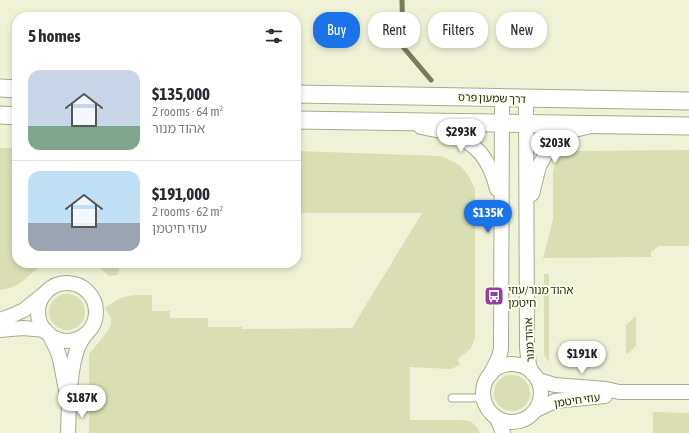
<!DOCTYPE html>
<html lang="en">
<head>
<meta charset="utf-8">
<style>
  :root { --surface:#fff; --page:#f2f2f3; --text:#2b2b33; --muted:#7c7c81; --line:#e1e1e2; --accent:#1a73e8 }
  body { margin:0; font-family:"Asap Condensed","Noto Sans Hebrew",sans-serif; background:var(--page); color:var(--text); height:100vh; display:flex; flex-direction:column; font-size:15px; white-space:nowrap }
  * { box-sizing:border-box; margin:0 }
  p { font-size:13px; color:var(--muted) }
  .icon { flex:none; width:22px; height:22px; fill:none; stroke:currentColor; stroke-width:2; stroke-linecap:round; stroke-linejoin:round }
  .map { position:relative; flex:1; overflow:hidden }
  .panel { position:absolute; left:12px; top:12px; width:289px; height:256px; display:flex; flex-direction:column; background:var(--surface); border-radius:16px; box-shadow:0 2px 6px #0003 }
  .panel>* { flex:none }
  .guide { position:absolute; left:313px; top:12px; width:316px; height:36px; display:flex; gap:8px }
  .price { position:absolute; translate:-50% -34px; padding:0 9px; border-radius:14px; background:#fff; color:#222; font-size:13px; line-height:26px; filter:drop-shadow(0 1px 2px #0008) }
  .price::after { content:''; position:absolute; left:50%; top:24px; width:12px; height:9px; margin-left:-6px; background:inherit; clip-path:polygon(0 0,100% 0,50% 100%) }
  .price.active { background:var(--accent); color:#fff }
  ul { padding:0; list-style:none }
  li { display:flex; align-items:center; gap:12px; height:100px; padding:0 16px }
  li+li { border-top:1px solid var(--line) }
  li span { display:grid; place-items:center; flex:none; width:112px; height:80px; border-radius:12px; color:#555 }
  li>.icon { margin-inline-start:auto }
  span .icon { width:48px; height:48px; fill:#fffc; stroke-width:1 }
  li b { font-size:17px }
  h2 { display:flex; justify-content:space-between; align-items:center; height:48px; padding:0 16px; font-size:17px }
  .tag { padding:0 14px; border-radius:16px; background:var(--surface); box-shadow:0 2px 6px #0003; font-size:14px; line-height:36px }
  .tag.active { background:var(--accent); color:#fff }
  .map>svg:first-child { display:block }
  .green { fill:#dadfb3 }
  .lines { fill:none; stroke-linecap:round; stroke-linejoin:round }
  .stream { stroke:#797c59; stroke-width:5 }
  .service-casing { stroke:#a8ab91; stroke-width:9 }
  .minor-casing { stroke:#a8ab91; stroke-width:16 }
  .tertiary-casing { stroke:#a8ab91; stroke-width:19 }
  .service { stroke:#fff; stroke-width:7 }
  .minor { stroke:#fff; stroke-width:14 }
  .tertiary { stroke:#fff; stroke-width:17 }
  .labels { text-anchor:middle; stroke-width:4; stroke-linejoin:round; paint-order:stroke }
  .street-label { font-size:11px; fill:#24251b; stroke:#fcffe8 }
  .poi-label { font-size:11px; fill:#24251b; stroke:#fcffe8; text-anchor:start }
</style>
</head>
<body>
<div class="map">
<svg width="689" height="433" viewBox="0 0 689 433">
  <rect width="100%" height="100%" fill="#eff2d6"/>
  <g class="green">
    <path d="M0,148H17V263H47C33,269 24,284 10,288C7,289 3,289 0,290Z"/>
    <path d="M689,150V246H659L651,252V257L543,258L553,220V173C555,160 560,156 571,151Z"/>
    <path d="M296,151L440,156C462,164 465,168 475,189V338L471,348L458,359L460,365L451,369L410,367V420H459L470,421L477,427L480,433H89V354L103,337L108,331L111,324V318L105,308C123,294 130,295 152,295V311H170V318H208V327H242V329L352,328L422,213H296Z"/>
    <polygon points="91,263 119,263 118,275 109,276 99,267"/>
    <polygon points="544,274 549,274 549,361 547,360 544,355"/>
    <circle cx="67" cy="312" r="18"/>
    <polygon points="636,316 636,345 630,352 626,354 626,325"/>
    <circle cx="512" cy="393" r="18"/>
    <polygon points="653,412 689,413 689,433 653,433"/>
  </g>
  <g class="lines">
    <polyline class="stream" points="402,0 403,47 431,80"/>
    <g class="service-casing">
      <polyline id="service" points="452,398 484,398"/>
    </g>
    <g class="minor-casing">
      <g id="minor">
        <polyline points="526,99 527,348 529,365 532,373"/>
        <path d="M421,127C430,129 440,130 448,133C477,142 490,160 497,189"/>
        <polyline points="532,194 539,166 547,152 562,137 574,130 587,127"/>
        <circle cx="67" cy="312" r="29"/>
        <polyline points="0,320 13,315 24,310 44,294"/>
        <polyline points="0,330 23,328 45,330"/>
        <polyline points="49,334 57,350 60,359 66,390"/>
        <circle cx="512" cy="393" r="29"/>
        <polyline points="490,375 499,357 501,349 502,98"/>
        <polyline points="538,380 555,385 606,389 619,392 689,392"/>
        <polyline points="536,410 555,401 605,396"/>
        <polyline points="497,418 503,433"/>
        <path d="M68,433C69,408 69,370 78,347C80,342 83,338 86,334"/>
      </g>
    </g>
    <g class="tertiary-casing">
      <g id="tertiary">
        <polyline points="0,88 17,89"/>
        <polyline points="296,94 689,101"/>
        <polyline points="0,115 17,116"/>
        <polyline points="296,120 689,126"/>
      </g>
    </g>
    <use href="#service" class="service"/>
    <use href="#minor" class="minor"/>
    <use href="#tertiary" class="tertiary"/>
  </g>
  <defs>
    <g id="bus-square" transform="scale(1)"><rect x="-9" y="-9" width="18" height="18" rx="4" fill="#973ba5" stroke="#fcffe8"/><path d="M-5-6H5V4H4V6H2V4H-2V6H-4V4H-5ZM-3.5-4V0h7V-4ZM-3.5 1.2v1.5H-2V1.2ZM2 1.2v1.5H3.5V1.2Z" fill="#fff"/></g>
  </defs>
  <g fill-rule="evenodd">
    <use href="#bus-square" x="494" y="296"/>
  </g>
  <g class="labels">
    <g class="street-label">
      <text transform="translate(492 98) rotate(2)" y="4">דרך שמעון פרס</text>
      <text transform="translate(529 340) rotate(-93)" y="4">אהוד מנור</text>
      <text transform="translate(577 400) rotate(-8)" y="4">עוזי חיטמן</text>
    </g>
    <g class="poi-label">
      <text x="508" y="294">אהוד מנור/עוזי<tspan x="508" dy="13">חיטמן</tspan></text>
    </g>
  </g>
</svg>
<b class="price" style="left:461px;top:153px">$293K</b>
<b class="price" style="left:555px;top:164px">$203K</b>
<b class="price active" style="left:488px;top:234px">$135K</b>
<b class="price" style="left:582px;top:375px">$191K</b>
<b class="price" style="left:82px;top:419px">$187K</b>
<div class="guide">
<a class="tag active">Buy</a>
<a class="tag">Rent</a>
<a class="tag">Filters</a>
<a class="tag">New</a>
</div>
<section class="panel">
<h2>5 homes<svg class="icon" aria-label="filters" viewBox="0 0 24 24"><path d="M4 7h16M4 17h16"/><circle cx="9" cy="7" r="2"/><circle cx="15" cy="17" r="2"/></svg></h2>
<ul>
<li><span style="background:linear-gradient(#c9d6e8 70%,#7fa58c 0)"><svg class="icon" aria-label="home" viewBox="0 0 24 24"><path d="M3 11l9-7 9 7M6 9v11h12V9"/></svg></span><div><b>$135,000</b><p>2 rooms · 64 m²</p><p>אהוד מנור</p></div></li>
<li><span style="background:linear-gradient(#bfe0f5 65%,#9aa5b1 0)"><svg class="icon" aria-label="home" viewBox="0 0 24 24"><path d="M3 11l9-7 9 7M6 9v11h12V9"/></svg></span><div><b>$191,000</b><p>2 rooms · 62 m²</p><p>עוזי חיטמן</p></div></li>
</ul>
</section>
</div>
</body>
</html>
